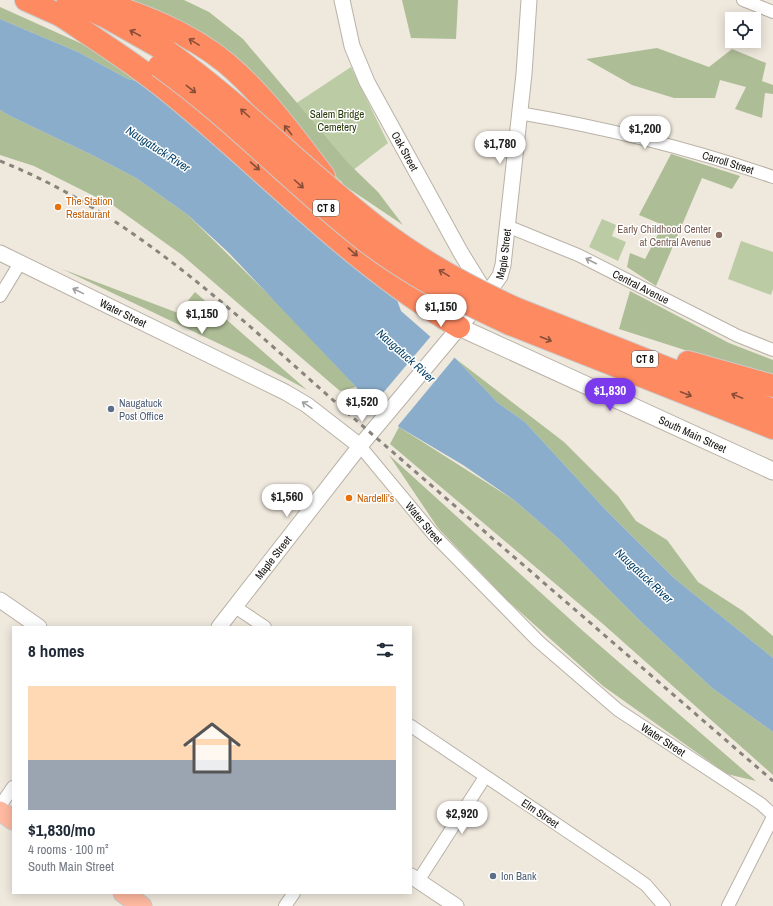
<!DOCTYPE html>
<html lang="en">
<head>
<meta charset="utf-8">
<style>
  :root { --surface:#fff; --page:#f6f6f7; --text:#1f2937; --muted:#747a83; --line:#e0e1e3; --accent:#7c3aed }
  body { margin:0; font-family:"Archivo Narrow",sans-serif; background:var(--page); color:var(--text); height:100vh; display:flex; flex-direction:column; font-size:15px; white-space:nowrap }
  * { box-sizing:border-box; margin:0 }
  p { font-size:13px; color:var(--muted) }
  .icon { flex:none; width:22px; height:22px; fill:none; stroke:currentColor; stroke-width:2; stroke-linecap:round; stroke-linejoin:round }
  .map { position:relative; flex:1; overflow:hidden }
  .sheet { position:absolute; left:12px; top:626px; width:400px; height:268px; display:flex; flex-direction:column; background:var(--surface); border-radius:0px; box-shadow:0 2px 10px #0003 }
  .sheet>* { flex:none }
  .controls { position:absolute; left:725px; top:12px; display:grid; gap:8px }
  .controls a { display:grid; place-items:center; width:36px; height:36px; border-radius:0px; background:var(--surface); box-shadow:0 2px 10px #0003; font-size:20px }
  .price { position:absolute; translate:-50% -34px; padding:0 9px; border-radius:14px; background:#fff; color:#222; font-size:13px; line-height:26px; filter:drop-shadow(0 1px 2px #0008) }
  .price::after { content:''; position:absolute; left:50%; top:24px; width:12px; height:9px; margin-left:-6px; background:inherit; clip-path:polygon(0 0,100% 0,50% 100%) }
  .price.active { background:var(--accent); color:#fff }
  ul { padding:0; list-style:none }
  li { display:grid; align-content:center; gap:8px; height:212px; padding:0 16px }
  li+li { border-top:1px solid var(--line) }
  li span { display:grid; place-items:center; height:124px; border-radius:0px; color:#555 }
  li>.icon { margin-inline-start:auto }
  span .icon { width:72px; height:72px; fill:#fffc; stroke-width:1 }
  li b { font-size:17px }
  h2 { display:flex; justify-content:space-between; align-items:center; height:48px; padding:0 16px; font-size:17px }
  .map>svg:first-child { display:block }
  .green { fill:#bbcba4 }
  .forest { fill:#adbd95 }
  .water { fill:#8aadcb }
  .pier { fill:#efe8dd }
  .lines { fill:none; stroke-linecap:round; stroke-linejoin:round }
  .minor-casing { stroke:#b9b2a7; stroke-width:14 }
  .tertiary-casing { stroke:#b9b2a7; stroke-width:17 }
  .secondary-casing { stroke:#b9b2a7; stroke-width:19 }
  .primary-casing { stroke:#cbcbca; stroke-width:21 }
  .motorway-casing { stroke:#cbcbca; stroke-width:24 }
  .minor { stroke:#fff; stroke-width:12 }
  .tertiary { stroke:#fff; stroke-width:15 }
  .secondary { stroke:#fff; stroke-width:17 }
  .primary { stroke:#feb9a0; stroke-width:19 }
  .motorway { stroke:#fd8a61; stroke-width:22 }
  .rail { stroke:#88847c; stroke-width:3; stroke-dasharray:5 5; stroke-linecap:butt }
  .motorway-bridge-casing { stroke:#cbcbca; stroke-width:24; stroke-linecap:butt }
  .motorway-bridge { stroke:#fd8a61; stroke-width:22 }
  .oneway { stroke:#884e38 }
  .oneway2 { stroke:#a1a09f }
  .food-dot { fill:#e8710a; stroke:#fff; stroke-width:1.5 }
  .education-dot { fill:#8d6e63; stroke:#fff; stroke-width:1.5 }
  .service-dot { fill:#5c6f8a; stroke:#fff; stroke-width:1.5 }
  .labels { text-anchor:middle; stroke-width:3; stroke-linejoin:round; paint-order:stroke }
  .shield { fill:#fff; stroke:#5a5956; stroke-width:1 }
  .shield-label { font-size:10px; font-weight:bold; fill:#14120e }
  .park-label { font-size:11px; fill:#293809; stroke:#fff }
  .street-label { font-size:11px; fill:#14120e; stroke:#fff }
  .food-label { font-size:11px; fill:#c56008; stroke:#fff; text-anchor:start }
  .education-label { font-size:11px; fill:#785e54; stroke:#fff; text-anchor:end }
  .service-label { font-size:11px; fill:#4e5e75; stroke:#fff; text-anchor:start }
  .water-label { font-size:12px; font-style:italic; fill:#064269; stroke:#fff }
</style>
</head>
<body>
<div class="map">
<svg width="773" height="906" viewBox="0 0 773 906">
  <rect width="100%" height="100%" fill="#efe8dd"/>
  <g class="green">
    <polygon points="351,67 388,143 339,181 283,112"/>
    <polygon points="602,219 616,225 612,236 626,242 618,261 589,247"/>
    <polygon points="741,241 773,252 773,289 771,295 728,279"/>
  </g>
  <g class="forest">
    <polygon points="122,0 184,0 209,12 243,39 347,162 378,192 403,225 345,186 265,90 194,28"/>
    <polygon points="402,0 458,0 456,39 411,38"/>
    <polygon points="0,7 100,52 141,83 128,79 78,52 0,19"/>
    <polygon points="657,48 709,67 732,49 766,63 762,81 773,85 773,94 765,93 762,118 735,109 746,87 720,80 715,98 674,98 632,85 586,59"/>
    <polygon points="0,110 10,116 92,155 136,178 188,215 281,307 356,387 340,391 182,255 114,206 34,166 0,155"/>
    <polygon points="671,154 740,176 732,189 702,178 656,286 627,267 630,253 645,259 663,225 639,215"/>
    <polygon points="62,269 178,313 195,292 307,390 249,358"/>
    <polygon points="630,291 729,343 773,360 773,378 619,329"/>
    <polygon points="456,359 564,442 618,496 636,521 667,540 698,582 743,611 773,636 773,658 674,578 605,509 525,422 498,403"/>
    <polygon points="399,427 514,500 560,540 638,619 712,688 773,732 773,775 603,624 390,444"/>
    <polygon points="389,455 583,631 756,781 727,774 603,686 507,600 438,528"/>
  </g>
  <polygon class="water" points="0,19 78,52 128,79 148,84 396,297 401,311 456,359 498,403 525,422 605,509 674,578 773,658 773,732 712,688 638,619 560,540 514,500 463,465 399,427 373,405 229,253 188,215 136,178 92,155 10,116 0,110"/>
  <polygon class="pier" points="431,336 455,357 397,427 372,406"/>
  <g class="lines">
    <g class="minor-casing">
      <g id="minor">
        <polyline points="743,0 773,12"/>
        <path id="s1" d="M519,113C607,128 689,148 773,177"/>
        <path id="s2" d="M507,226L578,255L738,336L773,350"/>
        <polyline points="0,296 20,263"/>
        <path id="s3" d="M360,446L433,534L538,641L618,710L761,804L772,814V819L728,906"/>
        <polyline points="235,607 265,627"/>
        <path id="s4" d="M411,726L632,875L646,885L664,906"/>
        <polyline points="0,806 13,787"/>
        <polyline points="418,881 485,777"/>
        <polyline points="285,906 294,893"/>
      </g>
    </g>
    <g class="tertiary-casing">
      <g id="tertiary">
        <path id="s5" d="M342,0L352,46L367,82L461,253L485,292"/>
        <path id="s6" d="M0,253L285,392L307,405L360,446"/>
        <polyline points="0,600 39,627"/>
        <path id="s7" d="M219,627L360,446L487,294L500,276L503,265L524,74L529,0"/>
        <polyline points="411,876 456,906"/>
      </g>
    </g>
    <g class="secondary-casing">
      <g id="secondary">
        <path id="s8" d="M459,327L773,471"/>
      </g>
    </g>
    <g class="primary-casing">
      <g id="primary">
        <polyline points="0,811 13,820"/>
        <polyline points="123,893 142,906"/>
      </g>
    </g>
    <g class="motorway-casing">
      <g id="motorway">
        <polyline points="26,0 73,21"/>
        <polyline points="68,0 106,17 168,52"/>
        <path d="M95,0C141,14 188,32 226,63C264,95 294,137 324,176"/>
        <path d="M60,15C103,44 146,71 185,105C275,180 357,268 459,327"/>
        <polyline points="517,309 773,410"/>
        <polyline points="510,324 773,428"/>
        <polyline points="688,362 773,386"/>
      </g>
    </g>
    <use href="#minor" class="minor"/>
    <use href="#tertiary" class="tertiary"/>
    <use href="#secondary" class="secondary"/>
    <use href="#primary" class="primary"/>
    <use href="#motorway" class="motorway"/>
    <path class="rail" d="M0,161C143,218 250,329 365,428C501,546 637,663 773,781"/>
    <g class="motorway-bridge-casing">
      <g id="motorway-bridge">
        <path d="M168,52C243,105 305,172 378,228C421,261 468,287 517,309"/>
        <path d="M159,66C232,118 293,184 363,239C408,274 458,300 510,324"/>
      </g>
    </g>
    <use href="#motorway-bridge" class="motorway-bridge"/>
  </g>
  <defs><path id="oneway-shaft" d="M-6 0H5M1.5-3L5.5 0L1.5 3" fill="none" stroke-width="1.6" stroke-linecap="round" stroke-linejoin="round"/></defs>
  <g class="oneway">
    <use href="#oneway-shaft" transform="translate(135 33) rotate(-152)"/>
    <use href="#oneway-shaft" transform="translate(194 42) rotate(-149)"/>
    <use href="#oneway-shaft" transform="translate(191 89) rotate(38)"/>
    <use href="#oneway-shaft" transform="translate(245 113) rotate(-138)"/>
    <use href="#oneway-shaft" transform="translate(288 130) rotate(-129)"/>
    <use href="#oneway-shaft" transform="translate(255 166) rotate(41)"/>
    <use href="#oneway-shaft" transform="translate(299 184) rotate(42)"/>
    <use href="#oneway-shaft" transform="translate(353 252) rotate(41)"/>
    <use href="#oneway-shaft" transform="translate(444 273) rotate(-149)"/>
    <use href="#oneway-shaft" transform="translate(546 339) rotate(21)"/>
    <use href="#oneway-shaft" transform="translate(686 394) rotate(21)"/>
    <use href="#oneway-shaft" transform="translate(737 396) rotate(-158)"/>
  </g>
  <g class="oneway2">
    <use href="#oneway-shaft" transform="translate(591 261) rotate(-153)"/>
    <use href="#oneway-shaft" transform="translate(78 291) rotate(-154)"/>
    <use href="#oneway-shaft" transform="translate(307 405) rotate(-146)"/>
  </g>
  <g class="food-dot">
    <circle cx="58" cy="207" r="4"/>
    <circle cx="349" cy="498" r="4"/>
  </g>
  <circle class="education-dot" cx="719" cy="235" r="4"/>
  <g class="service-dot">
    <circle cx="111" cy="409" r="4"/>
    <circle cx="493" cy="876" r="4"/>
  </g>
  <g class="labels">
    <g class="shield">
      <rect x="313" y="200" width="26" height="16" rx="3"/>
      <rect x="632" y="351" width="26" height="16" rx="3"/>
    </g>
    <g class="shield-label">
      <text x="326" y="212">CT 8</text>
      <text x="645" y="363">CT 8</text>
    </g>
    <g class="park-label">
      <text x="337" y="118">Salem Bridge<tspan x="337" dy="13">Cemetery</tspan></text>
    </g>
    <g class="street-label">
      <text dy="4" stroke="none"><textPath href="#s5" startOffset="165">Oak Street</textPath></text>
      <text dy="4" stroke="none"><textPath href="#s1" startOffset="215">Carroll Street</textPath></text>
      <text dy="4" stroke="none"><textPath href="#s7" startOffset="472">Maple Street</textPath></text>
      <text dy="4" stroke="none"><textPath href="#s2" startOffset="147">Central Avenue</textPath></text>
      <text dy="4" stroke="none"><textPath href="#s6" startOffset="137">Water Street</textPath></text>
      <text dy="4" stroke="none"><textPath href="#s8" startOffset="257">South Main Street</textPath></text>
      <text dy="4" stroke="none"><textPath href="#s3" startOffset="100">Water Street</textPath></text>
      <text dy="4" stroke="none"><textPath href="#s7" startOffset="88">Maple Street</textPath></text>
      <text dy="4" stroke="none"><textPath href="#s3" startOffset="424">Water Street</textPath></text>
      <text dy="4" stroke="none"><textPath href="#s4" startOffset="156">Elm Street</textPath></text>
    </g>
    <g class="food-label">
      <text x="66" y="205">The Station<tspan x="66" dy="13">Restaurant</tspan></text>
      <text x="357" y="502">Nardelli's</text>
    </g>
    <g class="education-label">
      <text x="711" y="233">Early Childhood Center<tspan x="711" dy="13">at Central Avenue</tspan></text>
    </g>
    <g class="service-label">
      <text x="119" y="407">Naugatuck<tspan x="119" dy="13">Post Office</tspan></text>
      <text x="501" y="880">Ion Bank</text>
    </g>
    <g class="water-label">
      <text transform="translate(158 149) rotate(33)" y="4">Naugatuck River</text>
      <text transform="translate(406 356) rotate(42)" y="4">Naugatuck River</text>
      <text transform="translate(644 576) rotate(43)" y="4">Naugatuck River</text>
    </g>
  </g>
</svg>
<div class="controls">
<a><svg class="icon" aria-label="locate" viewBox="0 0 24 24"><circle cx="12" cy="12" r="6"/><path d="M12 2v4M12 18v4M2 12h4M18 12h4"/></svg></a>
</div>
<b class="price" style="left:645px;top:150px">$1,200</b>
<b class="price" style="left:500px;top:165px">$1,780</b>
<b class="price" style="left:441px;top:328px">$1,150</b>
<b class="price" style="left:202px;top:335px">$1,150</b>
<b class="price active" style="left:610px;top:412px">$1,830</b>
<b class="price" style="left:362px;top:423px">$1,520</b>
<b class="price" style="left:287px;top:518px">$1,560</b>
<b class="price" style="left:462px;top:835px">$2,920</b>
<section class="sheet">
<h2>8 homes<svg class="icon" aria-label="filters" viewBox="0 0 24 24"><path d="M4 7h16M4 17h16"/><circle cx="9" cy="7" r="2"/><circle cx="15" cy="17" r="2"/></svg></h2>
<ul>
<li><span style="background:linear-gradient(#ffd9b3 60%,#9aa5b1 0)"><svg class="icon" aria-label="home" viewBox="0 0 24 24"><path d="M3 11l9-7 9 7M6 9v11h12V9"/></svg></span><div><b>$1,830/mo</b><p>4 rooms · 100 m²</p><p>South Main Street</p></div></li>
</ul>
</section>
</div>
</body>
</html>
